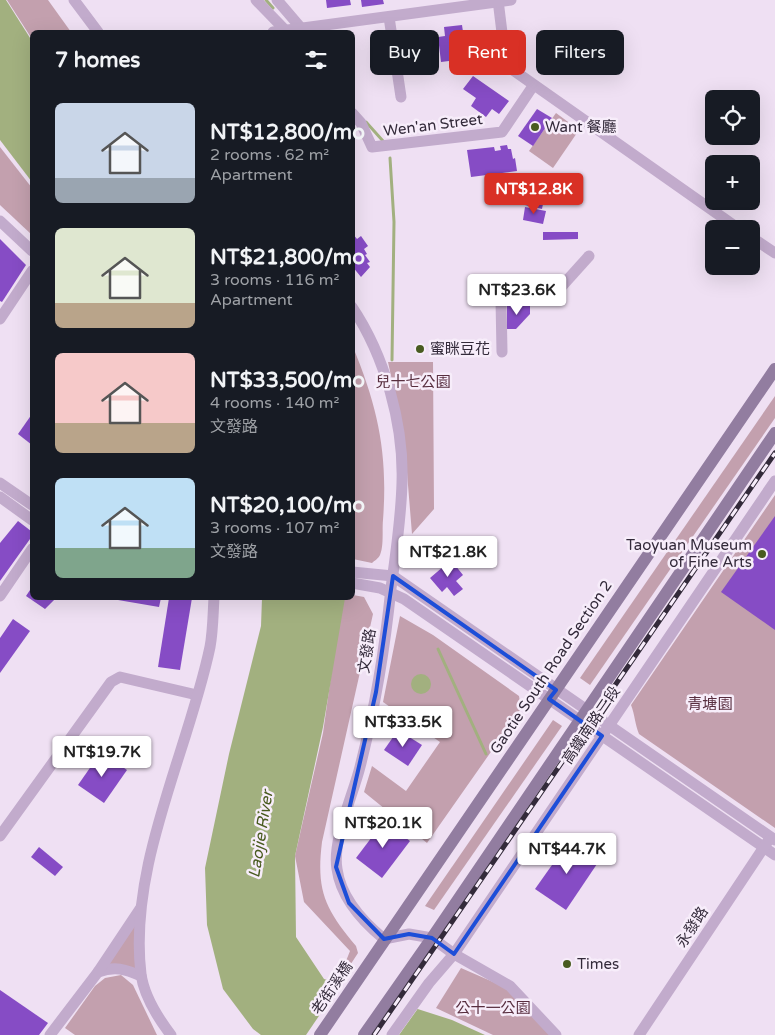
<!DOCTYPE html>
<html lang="en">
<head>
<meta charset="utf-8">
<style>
  :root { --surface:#171b24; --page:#242831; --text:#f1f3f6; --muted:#9ea1a6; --accent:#d93025 }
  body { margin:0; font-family:"Varela Round","Noto Sans TC",sans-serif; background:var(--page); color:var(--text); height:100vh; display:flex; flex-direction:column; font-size:19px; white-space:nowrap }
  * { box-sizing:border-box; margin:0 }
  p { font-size:16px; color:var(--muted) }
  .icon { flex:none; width:28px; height:28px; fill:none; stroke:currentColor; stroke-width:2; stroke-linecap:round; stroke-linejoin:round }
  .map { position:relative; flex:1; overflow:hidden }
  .details { position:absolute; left:30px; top:30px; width:325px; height:570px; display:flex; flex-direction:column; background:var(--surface); border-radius:8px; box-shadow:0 5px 20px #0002 }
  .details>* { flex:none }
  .hud { position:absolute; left:370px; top:30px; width:330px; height:45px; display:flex; gap:10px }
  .tools { position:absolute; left:705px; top:90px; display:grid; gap:10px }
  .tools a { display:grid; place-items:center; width:55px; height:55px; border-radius:8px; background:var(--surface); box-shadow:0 5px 20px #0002; font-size:25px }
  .price { position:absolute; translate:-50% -42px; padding:0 11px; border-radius:5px; background:#fff; color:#222; font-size:16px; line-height:32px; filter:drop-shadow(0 1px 2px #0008) }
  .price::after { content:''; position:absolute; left:50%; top:30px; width:15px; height:11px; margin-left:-8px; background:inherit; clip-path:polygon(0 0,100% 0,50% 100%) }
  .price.current { background:var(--accent); color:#fff }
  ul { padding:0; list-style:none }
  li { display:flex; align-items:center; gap:15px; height:125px; padding:0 25px }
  li span { display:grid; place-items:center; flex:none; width:140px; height:100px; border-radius:8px; color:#555 }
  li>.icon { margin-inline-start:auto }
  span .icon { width:60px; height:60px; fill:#fffc; stroke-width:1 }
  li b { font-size:21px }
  h2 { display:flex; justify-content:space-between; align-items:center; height:60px; padding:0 25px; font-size:21px }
  .pill { padding:0 18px; border-radius:8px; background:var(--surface); box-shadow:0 5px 20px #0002; font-size:18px; line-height:45px }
  .pill.current { background:var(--accent); color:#fff }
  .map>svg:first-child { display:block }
  .green { fill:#c3a0ae }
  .water { fill:#a2b07f }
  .pier { fill:#efe0f3 }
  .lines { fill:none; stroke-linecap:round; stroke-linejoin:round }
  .stream { stroke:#a2b07f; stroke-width:3 }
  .building { fill:#864cc5 }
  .street { stroke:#c2abcc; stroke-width:11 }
  .secondary { stroke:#927da0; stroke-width:12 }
  .rail-casing { stroke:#332a3a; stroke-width:5 }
  .rail { stroke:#f7edfa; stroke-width:3; stroke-dasharray:9; stroke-linecap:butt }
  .marked { fill:none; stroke:#1d4ed8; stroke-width:4; stroke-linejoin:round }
  .poi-dot { fill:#495b20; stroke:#f7edfa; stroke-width:2 }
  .labels { text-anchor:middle; stroke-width:5; stroke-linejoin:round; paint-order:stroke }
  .street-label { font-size:15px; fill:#332a3a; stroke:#f7edfa }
  .poi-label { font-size:15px; fill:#332a3a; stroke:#f7edfa; text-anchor:start }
  .park-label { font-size:15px; fill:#582e3f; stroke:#f7edfa }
  .water-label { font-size:16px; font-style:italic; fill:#495b20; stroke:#f7edfa }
</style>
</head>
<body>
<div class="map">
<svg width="775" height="1035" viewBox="0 0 775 1035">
  <rect width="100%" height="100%" fill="#efe0f3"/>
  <g class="green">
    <polygon points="7,0 48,0 71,32 32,32 32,39"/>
    <polygon points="556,113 579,130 553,168 529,151"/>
    <polygon points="0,147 32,188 32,235 0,205"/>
    <path d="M353,347C378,408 388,453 383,520C382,530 384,546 380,555C379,558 374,561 372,563L353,559Z"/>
    <polygon points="388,362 433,362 434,509 412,534 404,436"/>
    <polygon points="775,396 775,418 590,685 580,678"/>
    <path d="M775,495V828L639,734C635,725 635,715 631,705Z"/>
    <path d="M353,595L364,597L373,614L322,842C316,891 325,909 356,946L358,953L345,973L344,966L350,951L304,902L295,856L323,733L342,598H352Z"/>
    <polygon points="400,616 433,635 519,696 521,709 427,843 364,792 372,766 406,791 440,742 383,702"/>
    <polygon points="553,720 562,726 434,910 425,906"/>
    <polygon points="140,909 141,976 98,972"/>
    <polygon points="461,968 507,988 550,1035 493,1035 436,1008"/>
    <polygon points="121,975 133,985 157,1035 75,1035 65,1028 95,986 105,978"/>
  </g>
  <g class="water">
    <polygon points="0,0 6,0 32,41 32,182 0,140"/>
    <polygon points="262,598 345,598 323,727 295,856 296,937 324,979 452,1020 485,1035 261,1035 253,1029 223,989 207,925 205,868 229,754 261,626"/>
    <circle cx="421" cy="684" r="10"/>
  </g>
  <polygon class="pier" points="342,982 419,1007 399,1035 306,1035"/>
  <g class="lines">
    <g class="stream">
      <polyline points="266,0 273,8"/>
      <polyline points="366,122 383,141"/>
      <polyline points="390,158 394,222 392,360"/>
      <polyline points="438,649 486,754"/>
    </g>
  </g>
  <g class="building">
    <polygon points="326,0 350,0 351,5 327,8"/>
    <polygon points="361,0 383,0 384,4 362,7"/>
    <polygon points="462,25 468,65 450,68 449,61 441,62 438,37 445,36 444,27"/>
    <polygon points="473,76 509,101 499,114 492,109 486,117 471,106 476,98 463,89"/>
    <polygon points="537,109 552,118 533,146 518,136"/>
    <polygon points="507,145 508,149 511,149 513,159 515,158 517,171 471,177 467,150 494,147 495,151 501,150 500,146"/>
    <polygon points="537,182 547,184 542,209 525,205 528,191 535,192"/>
    <polygon points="525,207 546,211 543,224 523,220"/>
    <polygon points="543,232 578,232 578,239 543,240"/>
    <polygon points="352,233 357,239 361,236 368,246 364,249 367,254 365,255 370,262 367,263 370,267 361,277 352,266"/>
    <polygon points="0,239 26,265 2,302 0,301"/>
    <polygon points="507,306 530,306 530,314 516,329 507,329"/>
    <polygon points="32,414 32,445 18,434"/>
    <polygon points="775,516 775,630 721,592"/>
    <polygon points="18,521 31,531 30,539 0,581 0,543"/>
    <polygon points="451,560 463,575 456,581 463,589 454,596 447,587 442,592 430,578"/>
    <polygon points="32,587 32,598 56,598 45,609 26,596"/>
    <polygon points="118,598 161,598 159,607 118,600"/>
    <polygon points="169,598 192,598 180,670 158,667"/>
    <polygon points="13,619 30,631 0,673 0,638"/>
    <polygon points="398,730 422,745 408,766 384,750"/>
    <polygon points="101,752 127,770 104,803 78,785"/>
    <polygon points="384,821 410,841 382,878 356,858"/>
    <polygon points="569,841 599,861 566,910 535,889"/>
    <polygon points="39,847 63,867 55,876 31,857"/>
    <polygon points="0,990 48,1023 39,1035 0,1035"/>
  </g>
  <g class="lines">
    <g class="street">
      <polyline points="74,0 98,32"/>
      <polyline points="256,0 287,32"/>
      <polyline points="277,0 301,28"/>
      <polyline points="498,0 506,65 739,229"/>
      <polyline points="389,17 401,97"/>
      <polyline points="273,32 511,0"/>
      <polyline points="352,113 361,123 372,147 502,132 533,86"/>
      <polyline points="0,221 32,251"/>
      <polyline points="751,237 775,253"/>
      <polyline points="553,296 589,256"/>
      <polyline points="501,300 502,352"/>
      <path d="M352,307C385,356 404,425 402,483C401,519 396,553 391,588C385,648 375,708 360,767C353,795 332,841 337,869C341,898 362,921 384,939L409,934L432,938L454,954L510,986L556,1035"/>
      <polyline points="0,319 32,271"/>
      <polyline points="0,483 32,505"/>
      <polyline points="0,497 32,520"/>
      <polyline points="352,572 393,576"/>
      <polyline points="393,576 775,840"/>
      <polyline points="352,583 380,588 404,599 775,855"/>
      <polyline points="0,596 32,549"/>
      <polyline points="0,836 111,682 120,677 197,695"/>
      <path d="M98,972C115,966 125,969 141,976"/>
      <polyline points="50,1035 98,972 140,909"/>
      <path d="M171,1035C158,1018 144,996 141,974C128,866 188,752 210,647C213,631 213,613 214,598"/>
      <polyline points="392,1035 429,983 454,954 775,481"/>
      <polyline points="639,1035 768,841"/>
    </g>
    <g class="secondary">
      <polyline points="320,1035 775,369"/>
      <polyline points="364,1035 432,938 775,433"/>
    </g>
    <g class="rail-casing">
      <polyline id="rail" points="374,1035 775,453"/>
    </g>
    <use href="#rail" class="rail"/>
  </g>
  <path class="marked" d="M393,576L556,690L549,699L602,736L454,954L432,938L409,934L384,939L349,903L336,867L376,692Z"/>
  <g class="poi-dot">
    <circle cx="535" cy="127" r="5"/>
    <circle cx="420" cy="349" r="5"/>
    <circle cx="762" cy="554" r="5"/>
    <circle cx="567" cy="964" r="5"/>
  </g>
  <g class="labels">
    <g class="street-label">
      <text transform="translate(433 125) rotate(-7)" y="5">Wen'an Street</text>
      <text transform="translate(367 651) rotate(-81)" y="5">文發路</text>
      <text transform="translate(551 667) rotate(-56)" y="5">Gaotie South Road Section 2</text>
      <text transform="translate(591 725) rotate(-56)" y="5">高鐵南路二段</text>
      <text transform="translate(692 927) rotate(-57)" y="5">永發路</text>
      <text transform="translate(332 988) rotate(-56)" y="5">老街溪橋</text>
    </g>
    <g class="poi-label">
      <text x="545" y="132">Want 餐廳</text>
      <text x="430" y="354">蜜眯豆花</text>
      <text x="752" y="550" text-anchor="end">Taoyuan Museum<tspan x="752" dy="17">of Fine Arts</tspan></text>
      <text x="577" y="969">Times</text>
    </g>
    <g class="park-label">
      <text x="413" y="387">兒十七公園</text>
      <text x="710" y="709">青塘園</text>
      <text x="493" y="1013">公十一公園</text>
    </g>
    <g class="water-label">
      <text transform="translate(260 834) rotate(-81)" y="6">Laojie River</text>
    </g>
  </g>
</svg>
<div class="tools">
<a><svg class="icon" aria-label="locate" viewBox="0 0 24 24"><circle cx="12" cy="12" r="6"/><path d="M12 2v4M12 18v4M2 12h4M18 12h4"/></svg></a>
<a>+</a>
<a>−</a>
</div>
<b class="price current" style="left:534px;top:215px">NT$12.8K</b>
<b class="price" style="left:517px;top:316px">NT$23.6K</b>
<b class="price" style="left:448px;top:578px">NT$21.8K</b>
<b class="price" style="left:403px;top:748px">NT$33.5K</b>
<b class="price" style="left:102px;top:778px">NT$19.7K</b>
<b class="price" style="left:383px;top:849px">NT$20.1K</b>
<b class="price" style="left:567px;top:875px">NT$44.7K</b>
<div class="hud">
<a class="pill">Buy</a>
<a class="pill current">Rent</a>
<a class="pill">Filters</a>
</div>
<section class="details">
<h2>7 homes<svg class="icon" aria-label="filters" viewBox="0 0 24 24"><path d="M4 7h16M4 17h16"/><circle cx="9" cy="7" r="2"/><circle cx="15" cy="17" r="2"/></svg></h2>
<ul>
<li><span style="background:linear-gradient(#c9d6e8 75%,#9aa5b1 0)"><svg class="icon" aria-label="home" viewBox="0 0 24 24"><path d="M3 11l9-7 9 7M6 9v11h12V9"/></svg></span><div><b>NT$12,800/mo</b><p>2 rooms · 62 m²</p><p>Apartment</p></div></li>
<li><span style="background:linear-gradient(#dfe7d0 75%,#b9a48a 0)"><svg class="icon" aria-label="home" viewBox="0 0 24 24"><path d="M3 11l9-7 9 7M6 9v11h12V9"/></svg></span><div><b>NT$21,800/mo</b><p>3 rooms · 116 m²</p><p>Apartment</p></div></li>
<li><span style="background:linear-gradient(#f6c9c9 70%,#b9a48a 0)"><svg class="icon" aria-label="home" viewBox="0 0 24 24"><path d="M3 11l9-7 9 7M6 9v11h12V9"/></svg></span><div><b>NT$33,500/mo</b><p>4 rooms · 140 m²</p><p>文發路</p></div></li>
<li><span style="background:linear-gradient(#bfe0f5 70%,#7fa58c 0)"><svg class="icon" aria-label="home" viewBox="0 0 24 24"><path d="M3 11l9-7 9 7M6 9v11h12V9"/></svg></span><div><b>NT$20,100/mo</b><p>3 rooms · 107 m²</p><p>文發路</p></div></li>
</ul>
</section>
</div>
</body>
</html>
